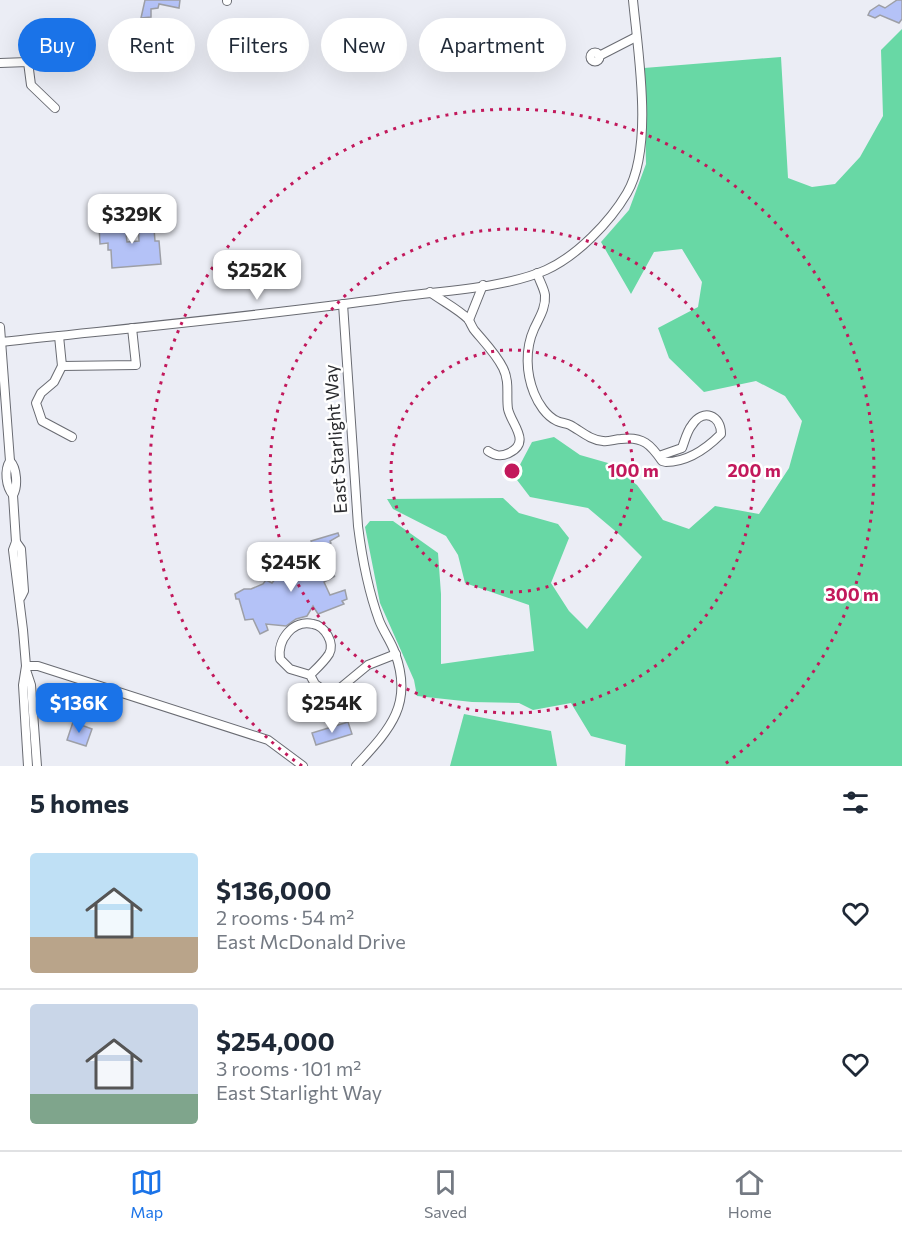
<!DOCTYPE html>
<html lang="en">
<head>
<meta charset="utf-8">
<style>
  :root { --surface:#fff; --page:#f6f6f7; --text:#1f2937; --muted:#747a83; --line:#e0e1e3; --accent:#1a73e8 }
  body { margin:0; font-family:Commissioner,sans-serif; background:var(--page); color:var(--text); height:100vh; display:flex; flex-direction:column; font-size:22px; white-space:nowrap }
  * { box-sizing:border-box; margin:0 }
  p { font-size:20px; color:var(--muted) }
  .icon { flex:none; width:33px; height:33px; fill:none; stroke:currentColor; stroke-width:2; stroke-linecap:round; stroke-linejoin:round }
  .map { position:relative; height:766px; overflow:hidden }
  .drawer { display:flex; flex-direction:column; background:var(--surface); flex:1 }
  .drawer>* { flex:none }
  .top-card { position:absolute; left:18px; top:18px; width:600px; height:54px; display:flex; gap:12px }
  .price { position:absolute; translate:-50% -51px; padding:0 14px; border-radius:12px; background:#fff; color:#222; font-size:20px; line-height:39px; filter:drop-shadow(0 2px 3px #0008) }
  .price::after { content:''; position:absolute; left:50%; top:36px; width:18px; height:14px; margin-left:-9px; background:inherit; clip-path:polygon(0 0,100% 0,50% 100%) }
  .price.on { background:var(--accent); color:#fff }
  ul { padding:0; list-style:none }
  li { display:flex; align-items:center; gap:18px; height:150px; padding:0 30px }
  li+li { border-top:2px solid var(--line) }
  li span { display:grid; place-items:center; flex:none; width:168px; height:120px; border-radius:6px; color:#555 }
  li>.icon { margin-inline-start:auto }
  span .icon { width:72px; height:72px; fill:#fffc; stroke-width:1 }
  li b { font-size:26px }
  h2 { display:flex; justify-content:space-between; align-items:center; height:72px; padding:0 30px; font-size:26px }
  .tag { padding:0 21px; border-radius:27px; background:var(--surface); box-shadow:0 6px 24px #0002; font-size:21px; line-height:54px }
  .tag.on { background:var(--accent); color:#fff }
  .dock { display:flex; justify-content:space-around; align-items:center; height:84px; border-top:2px solid var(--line); background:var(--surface); font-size:16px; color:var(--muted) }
  .dock a { display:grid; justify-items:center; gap:3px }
  .dock .on { color:var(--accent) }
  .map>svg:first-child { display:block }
  .green { fill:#68d8a5 }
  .building { fill:#b4c2f7; stroke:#9d9fa6; stroke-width:1.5 }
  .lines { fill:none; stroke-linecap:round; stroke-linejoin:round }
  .minor-casing { stroke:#696b72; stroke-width:10 }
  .minor { stroke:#fff; stroke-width:8 }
  .ring { fill:none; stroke:#c2185b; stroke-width:3; stroke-dasharray:3 6 }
  .labels { text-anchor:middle; stroke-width:5; stroke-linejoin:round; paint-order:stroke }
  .street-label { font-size:18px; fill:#2a2b2e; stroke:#fff }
  .centre { fill:#c2185b; stroke:#fff; stroke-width:3 }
  .ring-label { font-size:18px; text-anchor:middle; font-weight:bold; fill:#c2185b; stroke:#fff; stroke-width:5; stroke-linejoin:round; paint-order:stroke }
</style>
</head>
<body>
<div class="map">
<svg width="902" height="766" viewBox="0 0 902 766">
  <rect width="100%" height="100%" fill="#ebedf5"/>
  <g class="green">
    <polygon points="902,29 902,766 625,766 626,745 591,736 571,703 533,710 519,703 472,702 417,696 414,680 380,603 365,527 370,521 393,521 438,553 441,594 441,664 534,651 529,605 465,583 458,555 446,536 393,509 387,499 503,498 519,513 558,524 569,538 551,583 569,611 587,629 642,557 620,535 588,508 530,497 514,476 532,442 554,437 580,455 608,463 637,485 663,520 689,529 715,506 759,514 789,468 802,421 785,396 756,381 704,392 669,358 658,328 698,307 702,282 682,249 654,252 631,294 601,242 629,210 646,164 644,68 781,57 788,178 812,187 835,184 860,157 883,116 881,50"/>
    <polygon points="464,714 551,731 557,766 450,766"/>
  </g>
  <g class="building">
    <polygon points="145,0 180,0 179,8 159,4 158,8 151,9 151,17 141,18"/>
    <polygon points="897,0 902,0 902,19 899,23 880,15 875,18 868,15 870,11 879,5 885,8"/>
    <polygon points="153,216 155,241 159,241 161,264 112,268 111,250 108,250 108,243 100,244 99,225 125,225 127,242 139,241 138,218"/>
    <polygon points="338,533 339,536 330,541 331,543 313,549 322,576 335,576 324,582 330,595 345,590 347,599 342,601 344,604 318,614 313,606 307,616 296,619 286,626 266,624 268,630 260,634 253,619 245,620 239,599 236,599 235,594 244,589 251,589 263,584 266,580 272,583 276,578 290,576 288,570 291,566 298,568 296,561 313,549 310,550 308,543 312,543 311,541"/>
    <polygon points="73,722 92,729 86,746 67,740"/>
    <polygon points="348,722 352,734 316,745 312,733"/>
  </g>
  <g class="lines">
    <g class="minor-casing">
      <g id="minor">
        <polyline points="227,0 227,1"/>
        <circle cx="54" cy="47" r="8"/>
        <circle cx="595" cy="57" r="4.5"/>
        <polyline points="599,56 636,37"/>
        <polyline points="28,62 39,59 47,52"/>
        <polyline points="0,63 28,62 31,85 55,108"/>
        <path d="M537,273C539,280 544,288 545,295C546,308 539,318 534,329C525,349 526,373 534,393C538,403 546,416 557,421C561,423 566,423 570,425C581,431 590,440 603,441C609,442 615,439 621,439C643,436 651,445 662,461L666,462C688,462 706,449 721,434C721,415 703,408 692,425C687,431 685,440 682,448L659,456"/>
        <path d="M430,292C442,301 458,309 468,319C471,323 472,328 475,331C485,343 496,354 503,368C510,382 506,395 508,409C511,424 532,442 509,453C501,457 495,456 488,451"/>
        <path d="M343,304L358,526C362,558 368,590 379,620C383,631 391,641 395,653C414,705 389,730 356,766"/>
        <polyline points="469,320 483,285"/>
        <path d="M0,327L10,461C17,468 18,487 13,495L16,542L13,550L23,630L26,666L23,685L28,766"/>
        <polyline points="59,336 62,366 136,365 132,328"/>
        <path d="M1,342C131,328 261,316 390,298C437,291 503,289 546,270C577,256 610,222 627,193C654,147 638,53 633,0"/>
        <polyline points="62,366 54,382 41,393 36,403 42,421 72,437"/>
        <path d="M10,461C4,470 6,487 13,495"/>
        <polyline points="16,542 21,549 24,591 21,597"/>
        <polyline points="26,666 38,666 268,740 303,766"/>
        <polyline points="26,670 31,685 37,766"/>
        <path d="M310,675C316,669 324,662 329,654C335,643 325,626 313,624C293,619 277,640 280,659L290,669L310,675L315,684L325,691L339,689L368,665L396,654"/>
      </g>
    </g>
    <use href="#minor" class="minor"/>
  </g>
  <g class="ring">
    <circle cx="512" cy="471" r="121"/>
    <circle cx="512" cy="471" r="242"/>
    <path d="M302 766A362 362 0 1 1 722 766"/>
  </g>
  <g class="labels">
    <g class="street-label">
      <text transform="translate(336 439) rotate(-94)" y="6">East Starlight Way</text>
    </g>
  </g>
  <circle cx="512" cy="471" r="9" class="centre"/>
  <g class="ring-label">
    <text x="633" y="477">100 m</text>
    <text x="754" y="477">200 m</text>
    <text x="852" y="601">300 m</text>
  </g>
</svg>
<b class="price" style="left:132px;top:245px">$329K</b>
<b class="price" style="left:257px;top:301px">$252K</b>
<b class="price" style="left:291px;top:593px">$245K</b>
<b class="price on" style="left:79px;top:734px">$136K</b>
<b class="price" style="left:332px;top:734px">$254K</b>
<div class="top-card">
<a class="tag on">Buy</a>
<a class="tag">Rent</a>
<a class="tag">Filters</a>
<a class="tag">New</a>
<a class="tag">Apartment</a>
</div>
</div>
<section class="drawer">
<h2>5 homes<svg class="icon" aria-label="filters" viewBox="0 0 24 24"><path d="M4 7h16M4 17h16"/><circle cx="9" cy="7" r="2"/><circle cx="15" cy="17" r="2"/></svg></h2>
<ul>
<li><span style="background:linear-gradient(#bfe0f5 70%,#b9a48a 0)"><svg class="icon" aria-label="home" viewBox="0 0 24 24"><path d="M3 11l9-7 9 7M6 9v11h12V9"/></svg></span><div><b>$136,000</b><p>2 rooms · 54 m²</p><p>East McDonald Drive</p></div><svg class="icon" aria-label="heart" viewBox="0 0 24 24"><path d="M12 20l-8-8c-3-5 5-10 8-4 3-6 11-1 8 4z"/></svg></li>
<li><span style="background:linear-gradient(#c9d6e8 75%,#7fa58c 0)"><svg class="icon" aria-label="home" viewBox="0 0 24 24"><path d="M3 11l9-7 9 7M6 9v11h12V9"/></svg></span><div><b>$254,000</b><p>3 rooms · 101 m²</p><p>East Starlight Way</p></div><svg class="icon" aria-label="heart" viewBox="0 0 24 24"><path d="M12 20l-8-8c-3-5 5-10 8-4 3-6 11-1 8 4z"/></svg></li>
</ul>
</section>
<nav class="dock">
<a class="on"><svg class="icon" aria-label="map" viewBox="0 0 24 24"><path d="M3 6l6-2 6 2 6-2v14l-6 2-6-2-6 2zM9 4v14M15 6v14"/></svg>Map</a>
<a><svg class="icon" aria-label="saved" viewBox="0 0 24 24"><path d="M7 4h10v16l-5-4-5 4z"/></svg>Saved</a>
<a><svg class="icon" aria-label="home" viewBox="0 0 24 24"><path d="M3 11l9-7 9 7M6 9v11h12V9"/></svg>Home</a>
</nav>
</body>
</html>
